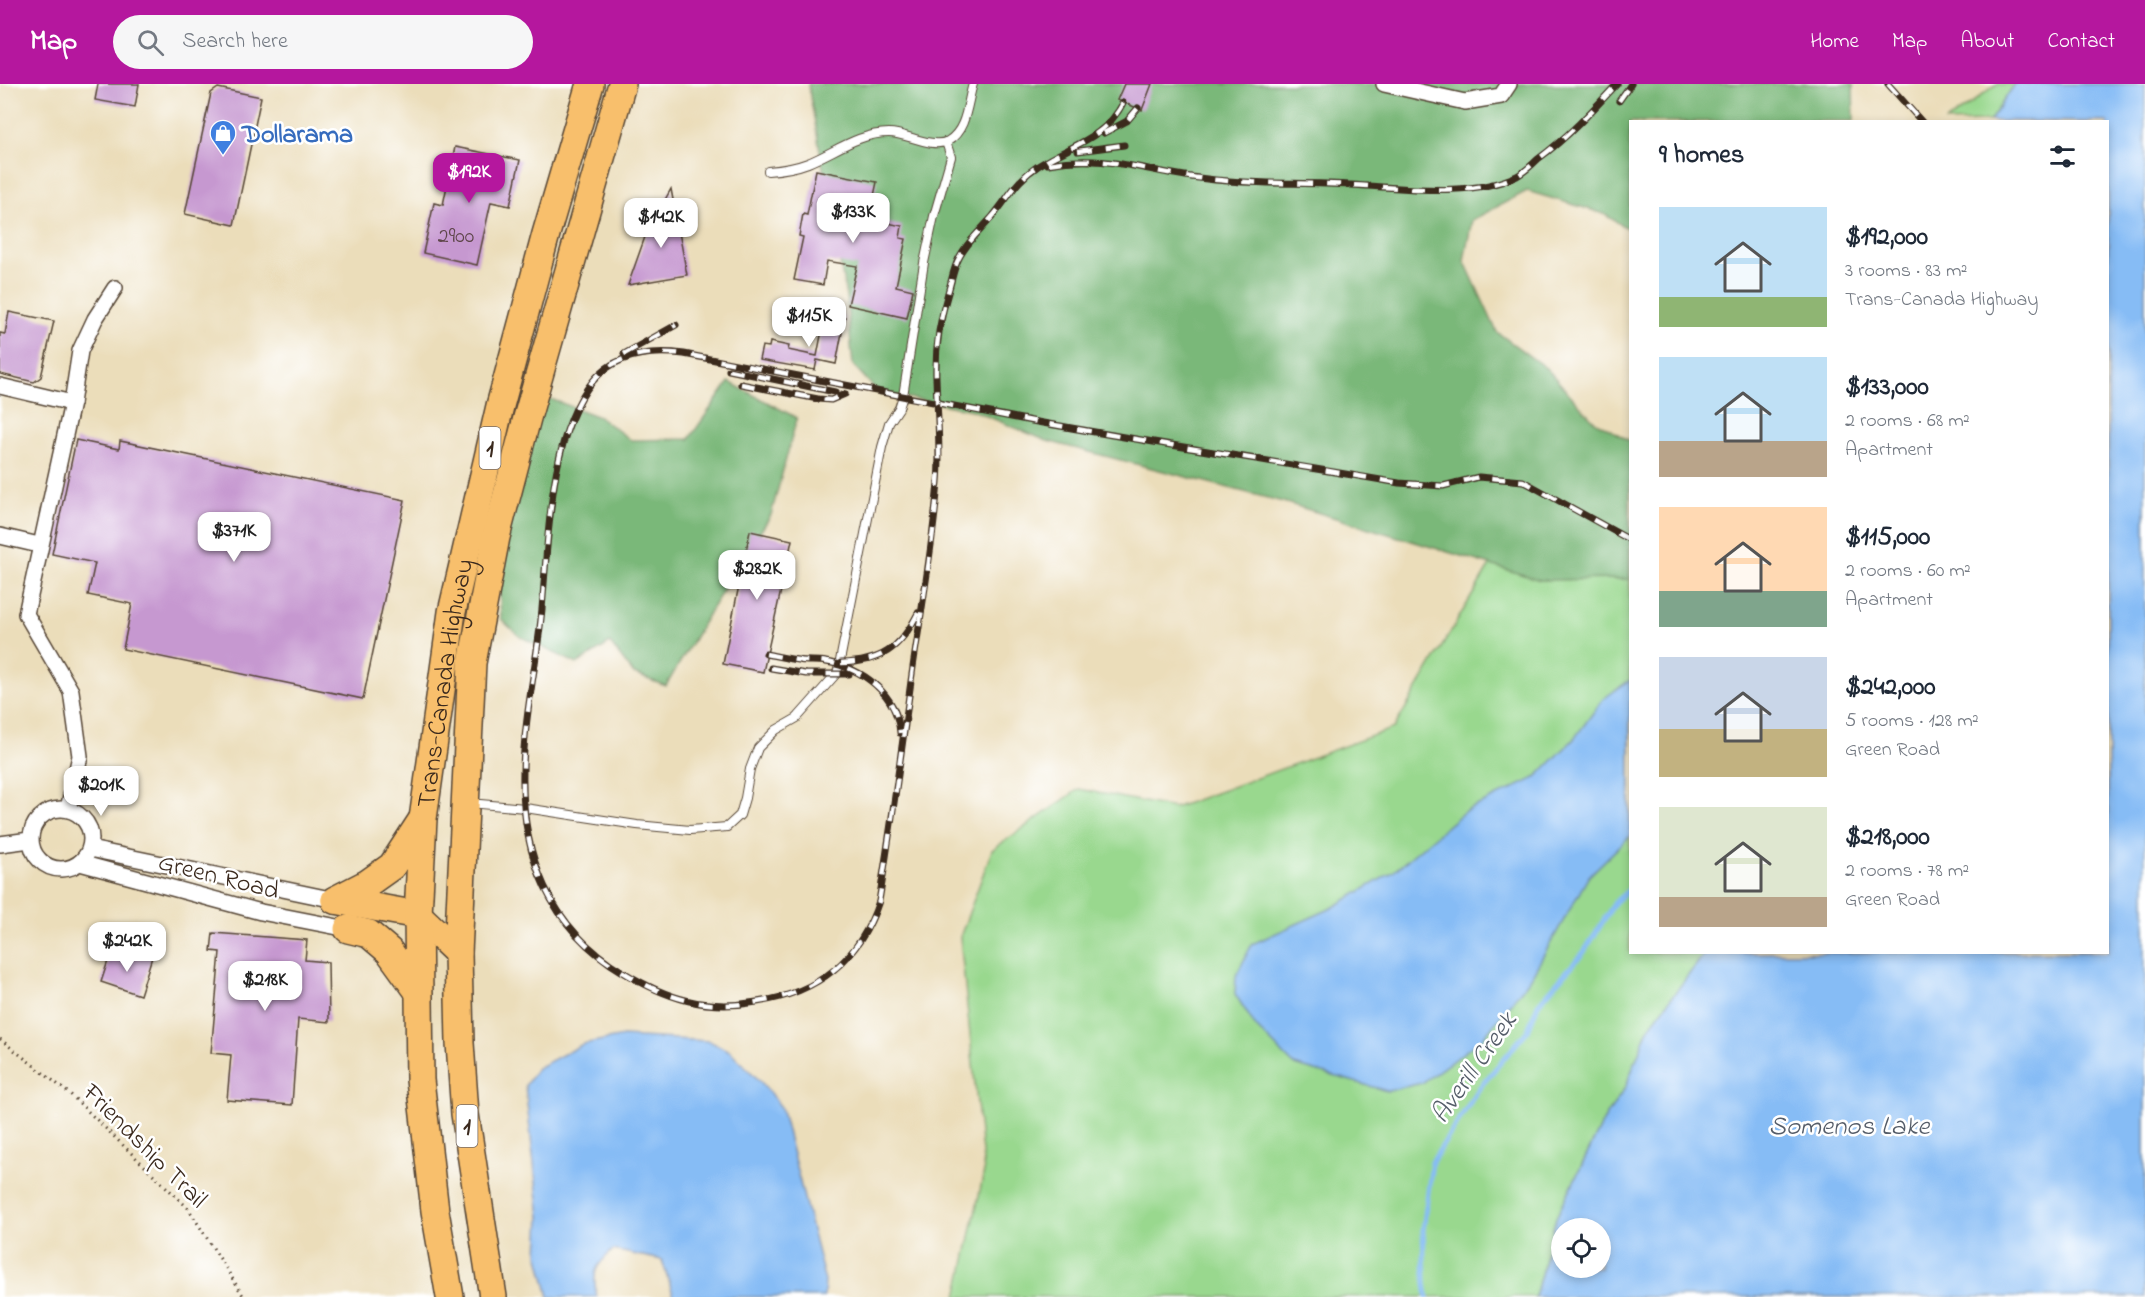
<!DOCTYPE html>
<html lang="en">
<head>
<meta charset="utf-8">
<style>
  :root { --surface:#fff; --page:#f6f6f7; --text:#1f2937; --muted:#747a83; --accent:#b5179e }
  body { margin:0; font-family:"Indie Flower",sans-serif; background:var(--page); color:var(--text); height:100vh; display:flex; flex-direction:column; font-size:22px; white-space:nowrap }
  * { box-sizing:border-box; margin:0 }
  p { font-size:20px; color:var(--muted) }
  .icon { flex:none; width:33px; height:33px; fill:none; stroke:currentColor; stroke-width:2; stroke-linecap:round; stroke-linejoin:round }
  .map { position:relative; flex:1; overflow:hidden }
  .sheet { position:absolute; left:1629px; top:36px; width:480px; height:834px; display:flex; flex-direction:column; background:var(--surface); border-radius:0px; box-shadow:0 3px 9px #0003 }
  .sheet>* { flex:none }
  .buttons { position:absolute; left:1551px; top:1134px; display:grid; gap:12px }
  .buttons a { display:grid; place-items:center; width:60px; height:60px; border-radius:50%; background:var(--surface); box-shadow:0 3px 9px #0003; font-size:30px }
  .price { position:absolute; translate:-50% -51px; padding:0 14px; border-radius:12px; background:#fff; color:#222; font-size:20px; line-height:39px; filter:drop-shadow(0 2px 3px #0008) }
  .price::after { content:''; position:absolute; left:50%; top:36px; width:18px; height:14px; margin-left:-9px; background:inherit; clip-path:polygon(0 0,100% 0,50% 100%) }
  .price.selected { background:var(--accent); color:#fff }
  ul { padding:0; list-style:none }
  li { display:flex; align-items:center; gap:18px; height:150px; padding:0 30px }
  li span { display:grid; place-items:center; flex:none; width:168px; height:120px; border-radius:0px; color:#555 }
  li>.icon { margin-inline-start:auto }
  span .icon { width:72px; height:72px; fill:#fffc; stroke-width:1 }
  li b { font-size:26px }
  h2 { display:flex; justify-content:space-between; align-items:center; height:72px; padding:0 30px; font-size:26px }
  header { display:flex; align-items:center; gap:36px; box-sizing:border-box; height:84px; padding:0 30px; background:var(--accent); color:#fff }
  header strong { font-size:28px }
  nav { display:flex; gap:33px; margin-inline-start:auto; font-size:21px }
  .search { width:420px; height:54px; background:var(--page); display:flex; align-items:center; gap:15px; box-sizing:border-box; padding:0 21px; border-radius:33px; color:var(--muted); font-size:22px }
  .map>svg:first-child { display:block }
  .green { fill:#99d88e; stroke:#6a8156; stroke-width:1.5 }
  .forest { fill:#7ab879; stroke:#5a714c; stroke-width:1.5 }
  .water { fill:#86bcf5; stroke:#60738a; stroke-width:1.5; fill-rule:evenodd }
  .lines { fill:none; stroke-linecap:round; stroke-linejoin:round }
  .stream { stroke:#86bcf5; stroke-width:5 }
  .building { fill:#c698d0 }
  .lane-casing { stroke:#554535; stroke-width:10 }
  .street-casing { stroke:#554535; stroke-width:18 }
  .highway-casing { stroke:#554535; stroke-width:30 }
  .path { stroke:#554535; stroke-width:3; stroke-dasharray:1.5 4.5; stroke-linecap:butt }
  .lane { stroke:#fff; stroke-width:8 }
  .street { stroke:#fff; stroke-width:15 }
  .highway { stroke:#f8bf6c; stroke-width:27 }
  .rail-casing { stroke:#3b2a1e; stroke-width:7 }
  .rail { stroke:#fff; stroke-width:4.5; stroke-dasharray:14; stroke-linecap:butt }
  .labels { text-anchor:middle; stroke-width:5; stroke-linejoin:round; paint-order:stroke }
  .number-label { font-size:22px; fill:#5e464a }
  .shield { fill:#fff; stroke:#766a62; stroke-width:1.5 }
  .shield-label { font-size:24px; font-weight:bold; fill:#3b2a1e }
  .shop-label { font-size:26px; font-weight:bold; fill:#366cbe; stroke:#fff; text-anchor:start }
  .street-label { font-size:26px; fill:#3b2a1e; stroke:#fff }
  .water-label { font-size:27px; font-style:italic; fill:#555d69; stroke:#fff }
</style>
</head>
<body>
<header>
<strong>Map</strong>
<div class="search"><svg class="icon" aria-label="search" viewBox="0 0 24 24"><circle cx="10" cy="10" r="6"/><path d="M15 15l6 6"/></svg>Search here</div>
<nav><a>Home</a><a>Map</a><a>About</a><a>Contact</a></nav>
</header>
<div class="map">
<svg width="2145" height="1213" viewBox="0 0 2145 1213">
  <rect width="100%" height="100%" fill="#fff"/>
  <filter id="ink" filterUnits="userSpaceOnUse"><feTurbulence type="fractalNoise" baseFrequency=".0167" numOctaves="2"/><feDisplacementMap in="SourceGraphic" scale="12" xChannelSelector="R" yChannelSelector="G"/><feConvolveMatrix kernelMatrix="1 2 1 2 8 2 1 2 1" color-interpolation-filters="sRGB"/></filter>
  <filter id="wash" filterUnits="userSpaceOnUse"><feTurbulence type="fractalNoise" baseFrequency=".008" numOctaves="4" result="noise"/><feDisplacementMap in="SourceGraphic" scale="24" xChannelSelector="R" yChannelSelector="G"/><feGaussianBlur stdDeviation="1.35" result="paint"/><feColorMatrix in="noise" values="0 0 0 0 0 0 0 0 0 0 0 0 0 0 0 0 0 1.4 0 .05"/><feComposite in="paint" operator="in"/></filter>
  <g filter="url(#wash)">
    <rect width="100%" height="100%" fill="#ebddba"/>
    <g class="green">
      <polygon points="1997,0 2015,0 1990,37 1946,38"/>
      <polygon points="1630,449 1630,868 1705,869 1648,945 1626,1002 1604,1036 1556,1134 1535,1213 957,1213 984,1088 960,853 992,766 1079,705 1174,724 1394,644 1490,481"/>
    </g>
    <g class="forest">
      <polygon points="808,0 1853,0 1854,37 1630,38 1630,146 1602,129 1527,107 1472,136 1464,176 1497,248 1547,285 1593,336 1630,357 1630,495 1540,496 1283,418 1047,357 972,326 878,308 853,281 846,212"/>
      <polygon points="729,298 797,334 771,431 712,524 666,602 634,590 610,559 577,580 519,552 501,535 499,495 531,319 548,314 599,333 631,356 689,355"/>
    </g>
    <g class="water">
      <path d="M2015,0H2145V1213H1535L1556,1134L1604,1036L1626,1002L1648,945L1705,869L2108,868V38L1990,37ZM1562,1144H1600V1184H1562Z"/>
      <polygon points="1630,596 1630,752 1589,792 1530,895 1482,955 1422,999 1387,1007 1294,981 1256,943 1235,910 1236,892 1252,860 1332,824 1393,788 1464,728 1535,694 1574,655 1603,615"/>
      <path d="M623,952L709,957L730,967L762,999L781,1023L825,1197L824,1213H674L662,1176L613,1166C594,1183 592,1188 597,1213H549L538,1169L540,1133L525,1002L537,984L583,960Z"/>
    </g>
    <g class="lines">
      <polyline class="stream" points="1427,1213 1425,1200 1423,1146 1432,1078 1480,1003 1528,946 1538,920 1584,868 1615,818 1630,805"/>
    </g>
    <g id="blocks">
      <g class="building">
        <polygon points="98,0 139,0 135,23 95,16"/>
        <polygon points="1124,0 1152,0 1142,26 1117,16"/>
        <polygon points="218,4 261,13 234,141 185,130 211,9"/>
        <polygon points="455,63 520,76 510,122 491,118 477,181 423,169 434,119 443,121"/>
        <polygon points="816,86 877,98 869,135 902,142 900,154 906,155 896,202 913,206 907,234 848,221 857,182 827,177 823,201 794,196 803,153 799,152 803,130 807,131"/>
        <polygon points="671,105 687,191 628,201 646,150"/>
        <polygon points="9,228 54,237 41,293 34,298 0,290 0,249 5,250"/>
        <polygon points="829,230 845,233 836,280 817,276 815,286 759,276 762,262 769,263 770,258 789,262 788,266 817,272 822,246 826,246"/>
        <polygon points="76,356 119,365 120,357 405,416 363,615 123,565 132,520 88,511 95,479 52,470"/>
        <polygon points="750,447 792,456 763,588 723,580"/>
        <polygon points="213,849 307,856 305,876 328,878 329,938 298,935 292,1021 227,1016 231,971 211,969 220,868 211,867"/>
        <polygon points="134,867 152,873 140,911 101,898 110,871 130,878"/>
      </g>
    </g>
  </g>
  <g filter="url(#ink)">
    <use href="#blocks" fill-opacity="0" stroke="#554535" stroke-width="1.5"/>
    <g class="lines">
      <g class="lane-casing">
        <g id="lane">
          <path d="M768,87C782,86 795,84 808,79C835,68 859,49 889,49C907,49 931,65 948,57C967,46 967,19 973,0"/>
          <polyline points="469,719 525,724 637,741 690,746 727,743 740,731 745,714 750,685 758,664 776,646 797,634 837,589 839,582 882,363 889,339 899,324 903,312 924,179 934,132 951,73 946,58"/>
        </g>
      </g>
      <g class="street-casing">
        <g id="street">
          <polyline points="1384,0 1465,18 1501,12 1509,0"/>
          <polyline points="0,302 72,319"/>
          <polyline points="0,452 39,461"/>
          <circle cx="61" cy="755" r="30"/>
          <polyline points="68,725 80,672 71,607 26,530 72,319 80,267 95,235 115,204"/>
          <polyline points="0,760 30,756"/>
          <polyline points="90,765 335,816"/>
          <polyline points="80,779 261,828 348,845"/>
        </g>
      </g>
      <g class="highway-casing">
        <g id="highway">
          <polyline points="335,816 418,831 458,869"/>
          <polyline points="335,816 368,799 392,782 422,736"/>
          <polyline points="348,845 369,850 389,867 418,907"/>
          <path id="s1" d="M450,1213L435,1127L420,996L418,831L423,735L452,528L500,322L546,150L590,0"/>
          <polyline points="493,1213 465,1030 460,959 458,869 472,579 496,453 527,334 622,0"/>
        </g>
      </g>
      <polyline class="path" points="0,955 70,1010 188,1124 244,1213"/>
      <use href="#lane" class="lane"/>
      <use href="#street" class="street"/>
      <use href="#highway" class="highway"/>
      <g class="rail-casing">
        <g id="rail">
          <polyline points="1888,0 1922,38"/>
          <polyline points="1619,17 1631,0"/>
          <path d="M1123,19C1104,56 1070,61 1038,82C1016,96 1009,113 993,132C981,146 967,158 959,174C954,183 952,195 949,205C940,234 935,263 936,294C937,329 941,364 938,398C933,460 922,522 913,583C902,661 892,739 879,817C860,875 818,909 757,918C706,927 667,915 623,888C549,844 521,771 523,687C524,633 537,579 542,525C548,459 549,350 593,297C615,270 651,266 684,270C800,292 916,315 1032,337C1154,359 1277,378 1399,399L1443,402L1479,393L1523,397L1630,456"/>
          <polyline points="1104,49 1127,37 1138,24"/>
          <polyline points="1078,67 1124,61"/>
          <path d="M1048,80C1103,70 1138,85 1191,93C1244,101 1297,98 1350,101C1401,103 1469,114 1517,92C1524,88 1532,81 1538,75C1568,53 1592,27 1617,0"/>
          <polyline points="624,270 676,241"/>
          <polyline points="729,286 835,308"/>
          <polyline points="741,300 818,315 831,316 845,310"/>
          <path d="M766,570C777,572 788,575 798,576C807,578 817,576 826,578C863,584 897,610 900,649"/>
          <path d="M841,579C881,578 900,565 918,529"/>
          <polyline points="771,584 806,590 849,590"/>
        </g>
      </g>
      <use href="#rail" class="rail"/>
    </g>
  </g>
  <defs>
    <g id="shop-pin" transform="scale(1.35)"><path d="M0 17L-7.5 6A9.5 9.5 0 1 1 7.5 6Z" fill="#3f7fe0" stroke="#fff"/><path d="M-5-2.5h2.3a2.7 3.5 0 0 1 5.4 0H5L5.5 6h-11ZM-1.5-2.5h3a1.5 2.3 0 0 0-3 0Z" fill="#fff"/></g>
  </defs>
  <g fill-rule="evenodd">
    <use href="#shop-pin" x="223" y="49"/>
  </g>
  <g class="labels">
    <g class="number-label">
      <text x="456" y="158">2900</text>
    </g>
    <g class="shield">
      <rect x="479.5" y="343" width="21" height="42" rx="4.5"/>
      <rect x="456.5" y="1021" width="21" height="42" rx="4.5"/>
    </g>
    <g class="shield-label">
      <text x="490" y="372">1</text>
      <text x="467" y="1050">1</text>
    </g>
    <g class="shop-label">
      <text x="242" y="58">Dollarama</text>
    </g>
    <g class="street-label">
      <text dy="9" stroke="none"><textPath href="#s1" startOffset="618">Trans-Canada Highway</textPath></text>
      <text transform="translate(219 791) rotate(14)" y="9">Green Road</text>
      <text transform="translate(146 1061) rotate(45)" y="9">Friendship Trail</text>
    </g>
    <g class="water-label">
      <text transform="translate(1473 983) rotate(-55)" y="9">Averill Creek</text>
      <text x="1849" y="1050">Somenos Lake</text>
    </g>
  </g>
</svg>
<div class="buttons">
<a><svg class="icon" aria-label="locate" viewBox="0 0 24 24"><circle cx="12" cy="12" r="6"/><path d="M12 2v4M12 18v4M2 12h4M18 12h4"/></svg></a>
</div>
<b class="price selected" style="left:469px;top:120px">$192K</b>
<b class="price" style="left:853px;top:160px">$133K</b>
<b class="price" style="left:661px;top:165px">$142K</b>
<b class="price" style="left:809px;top:264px">$115K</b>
<b class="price" style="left:234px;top:479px">$371K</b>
<b class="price" style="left:757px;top:517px">$282K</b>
<b class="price" style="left:101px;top:733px">$201K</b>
<b class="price" style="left:127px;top:889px">$242K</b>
<b class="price" style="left:265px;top:928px">$218K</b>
<section class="sheet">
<h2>9 homes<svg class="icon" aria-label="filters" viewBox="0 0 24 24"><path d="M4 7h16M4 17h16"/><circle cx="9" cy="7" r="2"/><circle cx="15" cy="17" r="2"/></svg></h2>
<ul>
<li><span style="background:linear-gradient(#bfe0f5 75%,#8fb573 0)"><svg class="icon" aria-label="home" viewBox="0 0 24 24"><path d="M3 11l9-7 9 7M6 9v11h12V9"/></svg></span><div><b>$192,000</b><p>3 rooms · 83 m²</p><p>Trans-Canada Highway</p></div></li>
<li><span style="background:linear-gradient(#bfe0f5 70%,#b9a48a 0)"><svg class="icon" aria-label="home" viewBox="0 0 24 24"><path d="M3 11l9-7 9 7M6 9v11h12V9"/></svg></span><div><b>$133,000</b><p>2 rooms · 68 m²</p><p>Apartment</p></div></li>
<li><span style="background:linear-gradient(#ffd9b3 70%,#7fa58c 0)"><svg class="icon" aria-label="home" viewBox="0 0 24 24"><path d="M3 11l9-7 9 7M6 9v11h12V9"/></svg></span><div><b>$115,000</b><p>2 rooms · 60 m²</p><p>Apartment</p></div></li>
<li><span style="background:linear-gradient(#c9d6e8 60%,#c2b280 0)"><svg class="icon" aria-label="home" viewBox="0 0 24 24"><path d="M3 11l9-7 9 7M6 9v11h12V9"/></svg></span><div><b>$242,000</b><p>5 rooms · 128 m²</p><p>Green Road</p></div></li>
<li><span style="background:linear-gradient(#dfe7d0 75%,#b9a48a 0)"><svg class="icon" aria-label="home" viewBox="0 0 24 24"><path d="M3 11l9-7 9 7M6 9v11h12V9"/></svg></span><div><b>$218,000</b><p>2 rooms · 78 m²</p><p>Green Road</p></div></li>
</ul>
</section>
</div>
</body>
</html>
